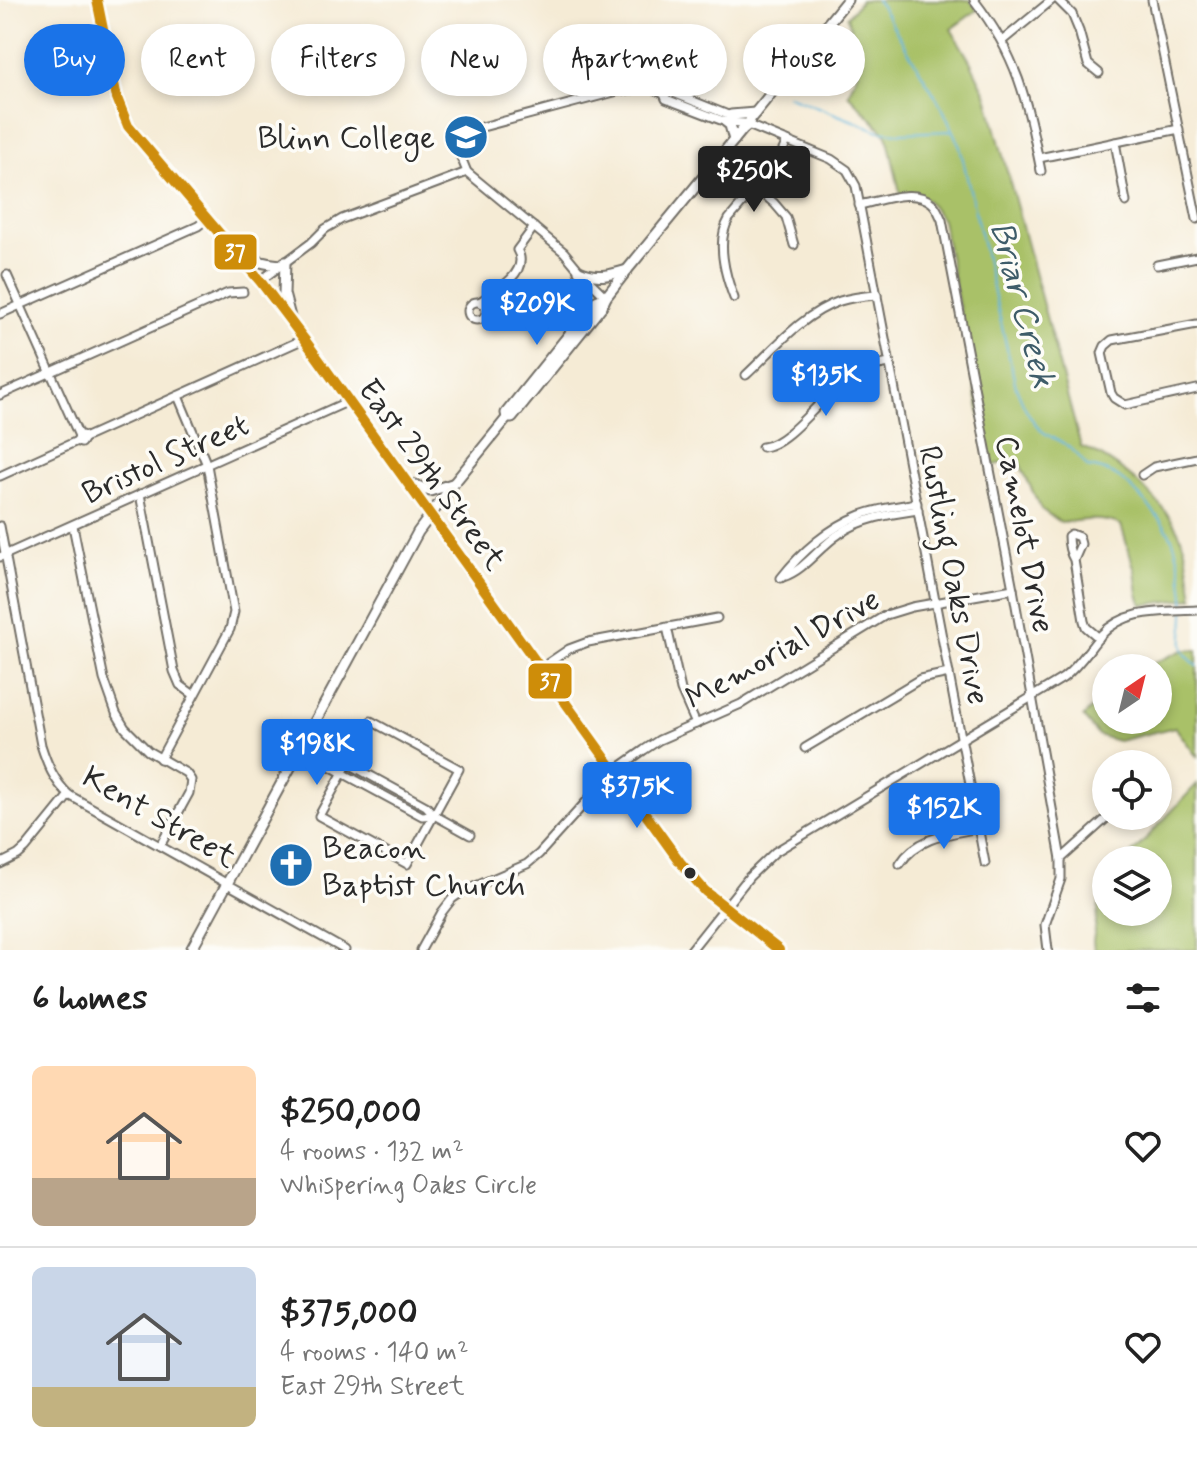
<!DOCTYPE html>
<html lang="en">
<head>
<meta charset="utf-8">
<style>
  :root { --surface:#fff; --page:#f6f6f6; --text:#222; --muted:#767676; --line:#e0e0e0; --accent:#1a73e8 }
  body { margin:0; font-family:Mynerve,sans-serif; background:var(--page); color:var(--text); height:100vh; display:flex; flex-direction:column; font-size:30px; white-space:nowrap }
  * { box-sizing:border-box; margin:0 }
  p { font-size:26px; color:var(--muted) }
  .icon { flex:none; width:44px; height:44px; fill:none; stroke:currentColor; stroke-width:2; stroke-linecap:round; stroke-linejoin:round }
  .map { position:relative; height:950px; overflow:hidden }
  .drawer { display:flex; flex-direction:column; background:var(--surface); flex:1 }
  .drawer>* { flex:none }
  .top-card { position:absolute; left:24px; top:24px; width:1150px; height:72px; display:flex; gap:16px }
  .needle { width:52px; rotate:35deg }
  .fabs { position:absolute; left:1092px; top:654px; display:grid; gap:16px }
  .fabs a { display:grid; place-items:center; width:80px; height:80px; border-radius:50%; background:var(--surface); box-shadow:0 4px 12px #0003; font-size:40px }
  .price { position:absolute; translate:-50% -68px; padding:0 18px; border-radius:8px; background:var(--accent); color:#fff; font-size:26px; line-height:52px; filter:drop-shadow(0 2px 4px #0008) }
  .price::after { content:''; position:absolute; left:50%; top:48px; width:24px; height:18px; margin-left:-12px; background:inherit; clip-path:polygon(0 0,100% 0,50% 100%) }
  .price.active { background:#222; color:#fff }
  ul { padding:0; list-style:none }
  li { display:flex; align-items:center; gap:24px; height:200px; padding:0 32px }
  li+li { border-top:2px solid var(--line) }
  li span { display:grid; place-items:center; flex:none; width:224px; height:160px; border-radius:12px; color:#555 }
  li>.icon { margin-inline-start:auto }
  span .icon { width:96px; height:96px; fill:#fffc; stroke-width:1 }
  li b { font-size:34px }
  h2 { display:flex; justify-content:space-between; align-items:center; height:96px; padding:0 32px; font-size:34px }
  .pill { padding:0 28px; border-radius:36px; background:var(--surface); box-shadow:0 4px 12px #0003; font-size:28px; line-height:72px }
  .pill.active { background:var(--accent); color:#fff }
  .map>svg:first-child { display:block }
  .green { fill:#a9c167; stroke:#6a7649; stroke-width:2 }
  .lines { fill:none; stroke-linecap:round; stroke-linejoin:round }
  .stream { stroke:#60b6dd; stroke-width:2 }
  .minor-casing { stroke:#726e66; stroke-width:11 }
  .major-casing { stroke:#726e66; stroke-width:13 }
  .minor { stroke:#fff; stroke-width:7 }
  .major { stroke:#fff; stroke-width:9 }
  .bus-1-casing { stroke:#fdfcf7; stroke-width:16 }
  .bus-1 { stroke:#ce8d09; stroke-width:10 }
  .bus-dot { fill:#2b2b2b; stroke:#fdfcf7; stroke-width:3 }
  .labels { text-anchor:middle; stroke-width:7; stroke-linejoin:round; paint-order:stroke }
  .poi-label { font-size:32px; fill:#2b2b2b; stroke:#fdfcf7; text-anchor:end }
  .street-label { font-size:32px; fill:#2b2b2b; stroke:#fdfcf7 }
  .water-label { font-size:34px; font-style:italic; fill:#3e5c69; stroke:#fdfcf7 }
  .line-badge { stroke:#fdfcf7; stroke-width:3 }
  .badge-label { font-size:22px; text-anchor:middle; font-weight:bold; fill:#fff }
</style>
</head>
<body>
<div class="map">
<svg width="1197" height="950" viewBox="0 0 1197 950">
  <rect width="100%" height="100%" fill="#fdfcf7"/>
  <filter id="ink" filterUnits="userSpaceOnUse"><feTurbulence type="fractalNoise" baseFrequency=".0125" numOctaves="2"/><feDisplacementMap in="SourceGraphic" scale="16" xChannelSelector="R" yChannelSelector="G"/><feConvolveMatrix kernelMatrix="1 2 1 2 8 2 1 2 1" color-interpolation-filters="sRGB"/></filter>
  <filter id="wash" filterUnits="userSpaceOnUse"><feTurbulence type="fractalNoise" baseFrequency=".006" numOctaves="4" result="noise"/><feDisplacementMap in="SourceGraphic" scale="32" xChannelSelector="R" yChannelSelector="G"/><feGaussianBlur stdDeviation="1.8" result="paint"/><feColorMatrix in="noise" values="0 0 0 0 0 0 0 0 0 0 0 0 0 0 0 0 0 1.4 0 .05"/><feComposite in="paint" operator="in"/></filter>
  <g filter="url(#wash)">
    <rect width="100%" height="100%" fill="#f5ebd5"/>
    <g class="green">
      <path d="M861,0H970L977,10L951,29L970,61L987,96L1081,447C1116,459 1172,506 1183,543C1189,560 1190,580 1193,598L1142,605L1138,594L1135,571L1121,525C1101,517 1082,520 1061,523L1041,509L1018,460L990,466L942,220L927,200L901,197L887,135L848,94L863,61L847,17Z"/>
      <polygon points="1183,650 1197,650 1197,757 1175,727 1118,741 1098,735 1083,717 1106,693 1106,720 1158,720 1158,668 1143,668"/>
      <polygon points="1197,784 1197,950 1094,950 1093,941 1102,886 1106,882 1106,912 1158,912 1158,860 1126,860"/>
    </g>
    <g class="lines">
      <g class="stream">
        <path d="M876,0L881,6L942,107L960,147L1016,387C1023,404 1029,419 1042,431C1049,437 1057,439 1065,444C1074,450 1081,458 1087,467C1112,469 1128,483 1144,501C1155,513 1167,526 1173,541C1182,564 1184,591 1185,615C1185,626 1180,642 1184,652C1187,657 1193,662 1197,666"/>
        <polyline points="787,95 879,131 900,133 951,131"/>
      </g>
    </g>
  </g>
  <g filter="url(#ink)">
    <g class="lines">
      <g class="minor-casing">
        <g id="minor">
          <path d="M974,0C1019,58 1027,102 1041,171"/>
          <polyline points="1058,0 1072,14 1079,31 1088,64 1099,73"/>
          <polyline points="1152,0 1197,219"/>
          <polyline points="1002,41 1052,0"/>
          <polyline points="664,94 671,92 733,117"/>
          <polyline points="748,125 831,159 847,170 856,186 985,863"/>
          <polyline points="1115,142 1126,202"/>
          <polyline points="1039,158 1179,129"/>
          <polyline points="756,188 774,203 786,217 794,245"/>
          <path d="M859,205C880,201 914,187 932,203C937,207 939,214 942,220L1013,589L1061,859V879L1045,925L1048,950"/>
          <polyline points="1157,265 1197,257"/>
          <polyline points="7,275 79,436 82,435 84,438 81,443 77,441 79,436"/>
          <polyline points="260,281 311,243 325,229 342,219 467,172"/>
          <polyline points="606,297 583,275 564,252 467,172 452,135 618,91 651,88 664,94 666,99 726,122 744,123"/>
          <path d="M734,298C725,275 716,241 729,219L778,161L787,141"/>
          <circle cx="477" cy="311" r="9"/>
          <path d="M479,302C495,292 531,272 517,250L534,227"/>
          <polyline points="0,314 198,226 207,219"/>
          <polyline points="1197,324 1112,340 1105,346 1102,353 1111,393 1114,398 1125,405 1197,389"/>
          <path d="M746,375C774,349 802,314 840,301C852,297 864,296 877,295"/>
          <polyline points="0,395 228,293 243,292"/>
          <polyline points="84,438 304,339"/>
          <path d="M762,447C788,446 825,392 849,377C862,368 875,365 890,363"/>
          <polyline points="1142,475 1154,467 1197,458"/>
          <polyline points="0,476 77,441"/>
          <polyline points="140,494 174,671 180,685 194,695"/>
          <path d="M0,526L41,745C47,764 54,781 69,795L345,950"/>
          <polyline points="73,526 104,679 116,713 125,728 148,751 186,773 191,780 189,793 160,846"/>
          <polyline points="0,557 349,401"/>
          <path d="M1074,560C1070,553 1068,544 1068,536L1071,534L1079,537L1081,544L1074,560L1084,621L1086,627L1099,638"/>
          <path d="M783,577C805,570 820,546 839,534C862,518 891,514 918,510"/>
          <path d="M781,578C801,552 830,527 861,515C879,508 898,506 917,503"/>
          <polyline points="667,627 681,690 696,724"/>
          <polyline points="541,668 569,649 588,642 717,618"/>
          <polygon points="371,721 459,769 407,864 319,816"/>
          <polyline points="305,740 426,806 434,815 470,835"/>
          <polyline points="805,748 920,679 949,673"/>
          <polyline points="300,750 422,816 434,815"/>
          <polyline points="160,759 230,629 234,612 207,465 178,396"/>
          <polyline points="1061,859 1109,816"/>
          <polyline points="0,864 18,855 26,848 69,795"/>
          <path d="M900,864C917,837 949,834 979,828"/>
          <polyline points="421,950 442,912 452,899 462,892 527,864 539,854 614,771 644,750 659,740 741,704 886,615 912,607 1013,589"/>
          <path d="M691,950L749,877L775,852L1063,678C1079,666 1088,650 1101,635C1126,608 1164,612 1197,610"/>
        </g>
      </g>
      <g class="major-casing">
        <g id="major">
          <polyline points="97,0 117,98 128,126 260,281 304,339 680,862 705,891 779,950"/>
          <polyline points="731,115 755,113"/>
          <polyline points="726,122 730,125 734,140"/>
          <path d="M239,253C254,261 265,264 281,265"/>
          <polyline points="285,262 284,294 290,317"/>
          <path d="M579,271C597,279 610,275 627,270"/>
          <polyline points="507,418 506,413 596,301 606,297"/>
          <polyline points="410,483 430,491 452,484"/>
          <polyline points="594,794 614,790 630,794"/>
          <polyline points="191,950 418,532 455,482 507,418 512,418 602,306 606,297 627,270 743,129 748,125 751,118 847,0"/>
        </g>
      </g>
      <use href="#minor" class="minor"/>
      <use href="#major" class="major"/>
      <g class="bus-1-casing">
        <polyline id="bus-1" points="97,0 117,98 128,126 260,281 304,339 680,862 705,891 779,950"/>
      </g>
      <use href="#bus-1" class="bus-1"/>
    </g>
  </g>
  <defs>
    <g id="university-disc" transform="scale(2.3)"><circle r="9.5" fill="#1f6fb2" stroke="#fdfcf7"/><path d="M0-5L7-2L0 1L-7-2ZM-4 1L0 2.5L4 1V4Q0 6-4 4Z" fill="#fff"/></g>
    <g id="church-disc" transform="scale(2.3)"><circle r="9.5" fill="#1f6fb2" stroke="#fdfcf7"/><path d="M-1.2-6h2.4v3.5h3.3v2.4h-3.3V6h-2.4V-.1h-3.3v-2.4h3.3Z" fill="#fff"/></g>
  </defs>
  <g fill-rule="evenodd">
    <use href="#university-disc" x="466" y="137"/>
    <use href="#church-disc" x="291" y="865"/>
  </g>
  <circle class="bus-dot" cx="690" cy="873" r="7"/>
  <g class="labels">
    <g class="poi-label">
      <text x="435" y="148">Blinn College</text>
      <text x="322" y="858" text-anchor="start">Beacon<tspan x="322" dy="37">Baptist Church</tspan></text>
    </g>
    <g class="street-label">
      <text transform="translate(165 458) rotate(-24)" y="11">Bristol Street</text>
      <text transform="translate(433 474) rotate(54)" y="11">East 29th Street</text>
      <text transform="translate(1026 534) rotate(79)" y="11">Camelot Drive</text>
      <text transform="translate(955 575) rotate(79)" y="11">Rustling Oaks Drive</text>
      <text transform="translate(782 648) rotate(-29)" y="11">Memorial Drive</text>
      <text transform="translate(160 816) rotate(30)" y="11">Kent Street</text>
    </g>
    <g class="water-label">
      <text transform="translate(1024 304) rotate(75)" y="12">Briar Creek</text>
    </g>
  </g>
  <g class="line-badge">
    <rect x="213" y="233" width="45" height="38" rx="8" fill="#ce8d09"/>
    <rect x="527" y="662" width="46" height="38" rx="8" fill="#ce8d09"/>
  </g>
  <g class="badge-label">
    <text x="235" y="260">37</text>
    <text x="550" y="689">37</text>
  </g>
</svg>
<div class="fabs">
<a><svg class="needle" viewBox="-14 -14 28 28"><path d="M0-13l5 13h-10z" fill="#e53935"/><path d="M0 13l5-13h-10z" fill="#767676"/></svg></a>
<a><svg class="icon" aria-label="locate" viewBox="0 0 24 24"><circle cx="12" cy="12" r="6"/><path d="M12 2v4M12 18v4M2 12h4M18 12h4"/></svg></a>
<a><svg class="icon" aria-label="layers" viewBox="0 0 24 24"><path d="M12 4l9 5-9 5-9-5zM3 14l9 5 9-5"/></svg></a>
</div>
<b class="price active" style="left:754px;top:214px">$250K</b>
<b class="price" style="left:537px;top:347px">$209K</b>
<b class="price" style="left:826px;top:418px">$135K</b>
<b class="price" style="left:317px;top:787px">$198K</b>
<b class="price" style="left:637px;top:830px">$375K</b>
<b class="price" style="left:944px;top:851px">$152K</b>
<div class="top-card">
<a class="pill active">Buy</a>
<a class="pill">Rent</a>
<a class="pill">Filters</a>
<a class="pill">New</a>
<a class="pill">Apartment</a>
<a class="pill">House</a>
</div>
</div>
<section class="drawer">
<h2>6 homes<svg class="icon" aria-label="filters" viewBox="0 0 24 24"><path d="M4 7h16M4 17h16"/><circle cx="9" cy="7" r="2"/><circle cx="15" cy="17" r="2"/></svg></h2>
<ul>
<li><span style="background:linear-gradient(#ffd9b3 70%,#b9a48a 0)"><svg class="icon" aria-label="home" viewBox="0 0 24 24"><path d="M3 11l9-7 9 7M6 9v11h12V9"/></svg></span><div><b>$250,000</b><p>4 rooms · 132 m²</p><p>Whispering Oaks Circle</p></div><svg class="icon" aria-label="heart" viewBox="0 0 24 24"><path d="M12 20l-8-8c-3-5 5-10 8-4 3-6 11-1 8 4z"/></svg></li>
<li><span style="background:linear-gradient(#c9d6e8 75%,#c2b280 0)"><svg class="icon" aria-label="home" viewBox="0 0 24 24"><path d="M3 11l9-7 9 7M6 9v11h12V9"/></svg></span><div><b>$375,000</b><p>4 rooms · 140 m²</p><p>East 29th Street</p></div><svg class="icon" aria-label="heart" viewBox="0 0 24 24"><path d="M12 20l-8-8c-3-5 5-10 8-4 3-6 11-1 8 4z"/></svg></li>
</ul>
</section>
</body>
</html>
